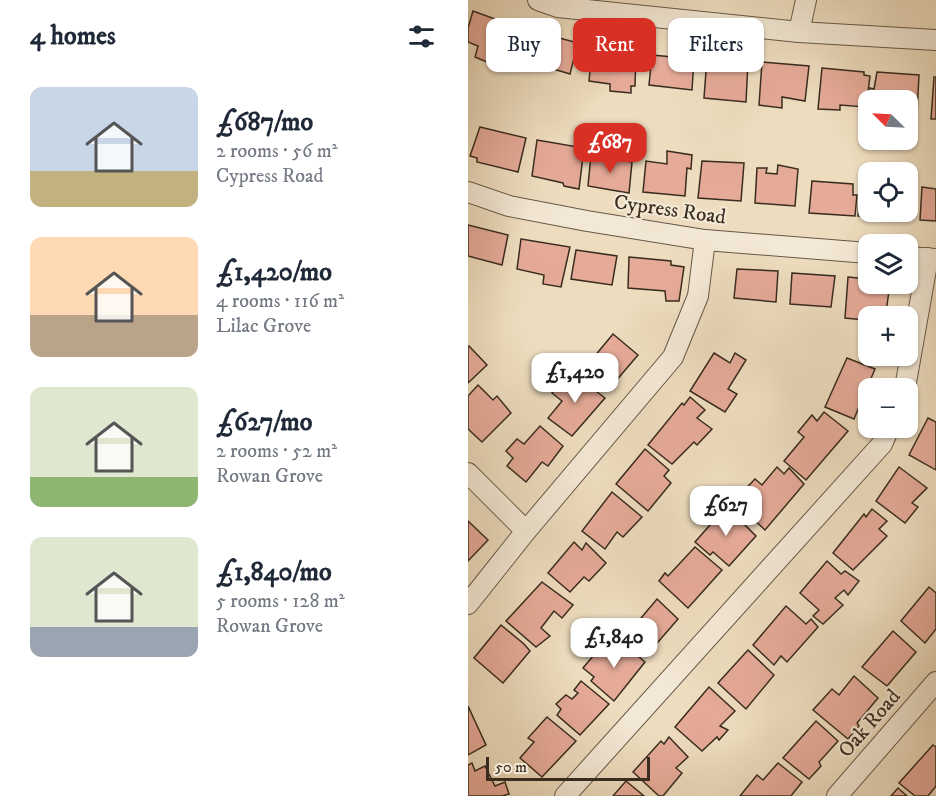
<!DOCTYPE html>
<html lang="en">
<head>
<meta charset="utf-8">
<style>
  :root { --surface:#fff; --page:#f2f2f3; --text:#1f2937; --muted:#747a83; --accent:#d93025 }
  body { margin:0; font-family:"IM FELL DW Pica",serif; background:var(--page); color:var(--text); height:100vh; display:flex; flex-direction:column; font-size:22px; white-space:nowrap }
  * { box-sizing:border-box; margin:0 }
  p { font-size:20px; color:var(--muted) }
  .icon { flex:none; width:33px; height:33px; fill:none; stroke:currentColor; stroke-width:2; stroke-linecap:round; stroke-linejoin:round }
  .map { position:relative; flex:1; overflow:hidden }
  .panel { display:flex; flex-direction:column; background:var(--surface); width:468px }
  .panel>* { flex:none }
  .guide { position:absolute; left:18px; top:18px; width:360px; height:54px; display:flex; gap:12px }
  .needle { width:39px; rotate:294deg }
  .buttons { position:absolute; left:390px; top:90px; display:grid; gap:12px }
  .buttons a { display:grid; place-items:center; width:60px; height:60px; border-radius:12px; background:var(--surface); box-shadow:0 2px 4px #0004; font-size:30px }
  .scale { position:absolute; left:18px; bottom:15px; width:164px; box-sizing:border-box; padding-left:6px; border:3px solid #392c1f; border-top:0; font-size:16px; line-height:21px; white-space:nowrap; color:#392c1f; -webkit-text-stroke:4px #f3e8d5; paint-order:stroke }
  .price { position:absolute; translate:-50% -51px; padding:0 14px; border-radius:12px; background:#fff; color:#222; font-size:20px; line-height:39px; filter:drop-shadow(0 2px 3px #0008) }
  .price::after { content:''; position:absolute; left:50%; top:36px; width:18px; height:14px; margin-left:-9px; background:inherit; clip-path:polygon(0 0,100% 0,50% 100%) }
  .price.selected { background:var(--accent); color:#fff }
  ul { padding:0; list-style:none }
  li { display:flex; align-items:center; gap:18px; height:150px; padding:0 30px }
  li span { display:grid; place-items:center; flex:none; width:168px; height:120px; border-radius:12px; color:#555 }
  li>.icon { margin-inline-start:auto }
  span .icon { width:72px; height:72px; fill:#fffc; stroke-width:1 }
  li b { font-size:26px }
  h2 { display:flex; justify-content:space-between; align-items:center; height:72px; padding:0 30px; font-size:26px }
  .pill { padding:0 21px; border-radius:12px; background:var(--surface); box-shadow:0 2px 4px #0004; font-size:21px; line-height:54px }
  .pill.selected { background:var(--accent); color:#fff }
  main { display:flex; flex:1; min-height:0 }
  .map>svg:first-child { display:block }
  .building { fill:#e5aa98; stroke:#392c1f; stroke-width:1.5 }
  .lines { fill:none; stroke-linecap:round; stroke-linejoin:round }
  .minor-casing { stroke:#665847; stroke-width:22 }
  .minor { stroke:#f3e8d5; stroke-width:20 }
  .labels { text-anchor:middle; stroke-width:4.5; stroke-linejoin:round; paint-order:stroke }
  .street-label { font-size:21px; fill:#392c1f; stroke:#f3e8d5 }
</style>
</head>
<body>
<main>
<section class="panel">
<h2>4 homes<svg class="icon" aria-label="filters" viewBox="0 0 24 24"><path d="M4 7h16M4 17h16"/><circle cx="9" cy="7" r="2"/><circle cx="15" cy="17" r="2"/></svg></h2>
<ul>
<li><span style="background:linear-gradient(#c9d6e8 70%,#c2b280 0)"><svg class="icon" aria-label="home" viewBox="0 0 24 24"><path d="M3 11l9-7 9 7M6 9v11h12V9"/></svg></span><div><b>£687/mo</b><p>2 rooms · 56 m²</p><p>Cypress Road</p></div></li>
<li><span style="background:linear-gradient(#ffd9b3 65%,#b9a48a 0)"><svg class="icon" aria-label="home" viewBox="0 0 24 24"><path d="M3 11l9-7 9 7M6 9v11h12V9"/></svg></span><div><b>£1,420/mo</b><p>4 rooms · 116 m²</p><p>Lilac Grove</p></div></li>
<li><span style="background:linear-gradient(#dfe7d0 75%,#8fb573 0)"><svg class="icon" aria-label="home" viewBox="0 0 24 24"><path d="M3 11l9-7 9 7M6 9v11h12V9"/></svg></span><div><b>£627/mo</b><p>2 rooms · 52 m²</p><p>Rowan Grove</p></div></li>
<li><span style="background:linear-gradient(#dfe7d0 75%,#9aa5b1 0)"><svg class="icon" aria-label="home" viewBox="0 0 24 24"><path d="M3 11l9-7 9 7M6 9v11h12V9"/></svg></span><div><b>£1,840/mo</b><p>5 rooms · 128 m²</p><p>Rowan Grove</p></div></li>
</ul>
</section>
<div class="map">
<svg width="468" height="796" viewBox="0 0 468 796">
  <rect width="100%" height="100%" fill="#eddcbe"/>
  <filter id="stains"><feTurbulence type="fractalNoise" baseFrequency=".00333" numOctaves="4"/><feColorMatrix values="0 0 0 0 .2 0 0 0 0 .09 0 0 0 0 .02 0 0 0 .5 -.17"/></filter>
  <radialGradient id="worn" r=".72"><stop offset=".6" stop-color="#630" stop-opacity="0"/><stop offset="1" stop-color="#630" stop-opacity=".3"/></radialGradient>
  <g class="building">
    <polygon points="5,11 57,30 51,43 57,46 53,62 24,52 19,62 7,57 10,46 0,42 0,28"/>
    <polygon points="62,30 110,43 102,74 62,62 62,56 56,55"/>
    <polygon points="124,50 168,55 167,86 163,86 163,93 142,91 142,84 121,81"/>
    <polygon points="184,55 226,59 224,90 181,85"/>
    <polygon points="239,58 280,62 278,102 236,98"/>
    <polygon points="294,62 341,66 337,101 314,97 314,108 291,105"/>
    <polygon points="354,68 396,72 396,75 402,76 398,107 372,105 372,110 350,109"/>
    <polygon points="409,72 451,75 449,114 440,112 440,100 402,100 402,88 406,89"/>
    <polygon points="466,77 468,77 468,119 463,119"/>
    <polygon points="12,127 58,138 50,172 9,162 9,158 2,156"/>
    <polygon points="69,140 116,148 111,189 96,186 95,183 64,176"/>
    <polygon points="199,151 224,155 223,169 219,168 217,196 175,192 178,161 199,164"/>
    <polygon points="123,155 164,162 161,193 120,186"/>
    <polygon points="234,161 276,163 273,201 230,198"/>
    <polygon points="310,165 330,169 327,206 287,203 289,168 299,168 298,173 309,174"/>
    <polygon points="392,174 400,175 400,212 439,212 438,218 390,216"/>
    <polygon points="344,181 385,184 385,195 389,195 387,216 341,213"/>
    <polygon points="454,187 468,189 468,221 452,220"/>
    <polygon points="0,225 40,235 34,265 0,256"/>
    <polygon points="53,239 102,247 93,287 75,284 76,275 49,269"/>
    <polygon points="108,250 149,256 144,285 103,279"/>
    <polygon points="161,257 203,261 203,265 216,267 211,301 198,301 197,291 160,288"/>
    <polygon points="269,269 310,271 308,302 266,298"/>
    <polygon points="324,273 367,276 363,307 322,304"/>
    <polygon points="380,277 400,279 400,284 422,284 418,312 398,309 397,320 377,318"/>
    <polygon points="145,334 170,355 141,389 116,369"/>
    <polygon points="1,346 19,365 0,383 0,347"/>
    <polygon points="246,353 262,363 267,353 278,360 260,389 269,394 257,412 222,391"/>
    <polygon points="379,358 407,369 386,419 357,407"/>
    <polygon points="103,372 137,398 104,436 80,418 94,401 84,393"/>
    <polygon points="10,385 25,400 29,396 43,413 14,442 0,429 0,396"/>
    <polygon points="222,397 237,410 229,418 244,429 229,445 226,442 204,464 180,445 214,403 216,405"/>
    <polygon points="356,412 380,431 338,480 316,461 336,437 330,432 344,415 349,421"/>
    <polygon points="460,418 468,422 468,470 441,455"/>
    <polygon points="72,426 95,446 80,466 74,462 58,482 39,466 45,458 38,451 49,439 56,444"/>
    <polygon points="177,449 201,470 196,476 203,483 180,511 148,484"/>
    <polygon points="309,467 316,474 321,468 336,484 297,530 266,501 287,479 294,485"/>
    <polygon points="431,467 459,488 444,503 450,507 437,523 408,501"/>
    <polygon points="144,492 174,517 155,537 149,532 137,549 114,531"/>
    <polygon points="257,508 273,521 288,536 261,566 245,552 242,555 227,542"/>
    <polygon points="404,509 419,521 411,529 419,536 385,570 365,553 396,514 398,517"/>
    <polygon points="0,521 20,540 0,561"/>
    <polygon points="106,542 114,550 118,543 138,563 121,581 116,577 102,592 80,573"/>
    <polygon points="227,547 254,570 220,608 191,581 197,573 200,576"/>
    <polygon points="359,561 373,574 377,571 391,581 380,595 376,590 367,598 375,605 355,624 345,616 351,610 332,593"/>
    <polygon points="74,582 105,605 94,618 86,611 73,628 82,636 68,647 38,621"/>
    <polygon points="461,587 468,593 468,629 457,643 433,621"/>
    <polygon points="189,599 210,619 184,649 163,630"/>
    <polygon points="318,606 338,624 343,619 350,627 319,662 313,656 306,665 285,645"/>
    <polygon points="33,625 56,644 62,651 35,683 6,658"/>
    <polygon points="425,631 448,652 419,686 394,667"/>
    <polygon points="149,638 177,662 146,701 123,681 126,677 115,668 131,649 136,654"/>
    <polygon points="280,650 306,675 278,709 250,683"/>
    <polygon points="386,676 410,698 389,723 391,726 380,739 345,710 364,689 371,695"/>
    <polygon points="113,681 141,704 112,735 89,715 93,709 88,704 98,695 104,699 110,693 106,690"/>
    <polygon points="241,687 267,711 252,726 260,730 251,740 249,737 234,751 207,727"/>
    <polygon points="0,706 18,745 0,755"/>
    <polygon points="79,717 108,741 74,777 52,758 66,742 60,738"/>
    <polygon points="348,721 370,741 351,762 353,766 341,779 315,758"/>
    <polygon points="201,737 220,757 208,768 214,773 195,796 191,796 165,772 193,741 196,744"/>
    <polygon points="465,745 468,747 468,786 460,796 447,796 431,783"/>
    <polygon points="4,763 7,771 17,766 27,786 37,782 41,794 34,796 0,796 0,765"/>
    <polygon points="310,763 334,782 323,796 272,796 289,775 295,780"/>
    <polygon points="158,781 176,796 145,796"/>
    <polygon points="430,788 439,796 423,796"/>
  </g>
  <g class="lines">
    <g class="minor-casing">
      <g id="minor">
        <polyline points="70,0 90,7 331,32 468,40"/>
        <polyline points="331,32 338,0"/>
        <polyline points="0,192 41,206 119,221 237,240 400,253"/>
        <polyline points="440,257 468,259"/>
        <polyline points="437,388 460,258"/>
        <polyline points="0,473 58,531"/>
        <polyline points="0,604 58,531 205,357 230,296 237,240"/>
        <polyline points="97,796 414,444 421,428"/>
        <polyline points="369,796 468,682"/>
      </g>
    </g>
    <use href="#minor" class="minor"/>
  </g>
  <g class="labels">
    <g class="street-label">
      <text transform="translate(202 209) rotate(8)" y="7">Cypress Road</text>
      <text transform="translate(401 723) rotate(-49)" y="7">Oak Road</text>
    </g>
  </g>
  <rect width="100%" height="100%" filter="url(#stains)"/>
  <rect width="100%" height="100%" fill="url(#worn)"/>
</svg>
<div class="buttons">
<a><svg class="needle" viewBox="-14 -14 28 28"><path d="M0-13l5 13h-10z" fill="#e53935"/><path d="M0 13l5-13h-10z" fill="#747a83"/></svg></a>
<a><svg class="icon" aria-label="locate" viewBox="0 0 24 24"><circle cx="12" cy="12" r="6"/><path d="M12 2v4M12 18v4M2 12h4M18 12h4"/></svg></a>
<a><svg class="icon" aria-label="layers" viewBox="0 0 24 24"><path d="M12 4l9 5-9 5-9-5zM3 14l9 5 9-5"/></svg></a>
<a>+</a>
<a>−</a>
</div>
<div class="scale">50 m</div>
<b class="price selected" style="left:142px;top:174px">£687</b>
<b class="price" style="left:107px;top:404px">£1,420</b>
<b class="price" style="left:258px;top:537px">£627</b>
<b class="price" style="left:146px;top:669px">£1,840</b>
<div class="guide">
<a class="pill">Buy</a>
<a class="pill selected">Rent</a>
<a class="pill">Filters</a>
</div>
</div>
</main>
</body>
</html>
